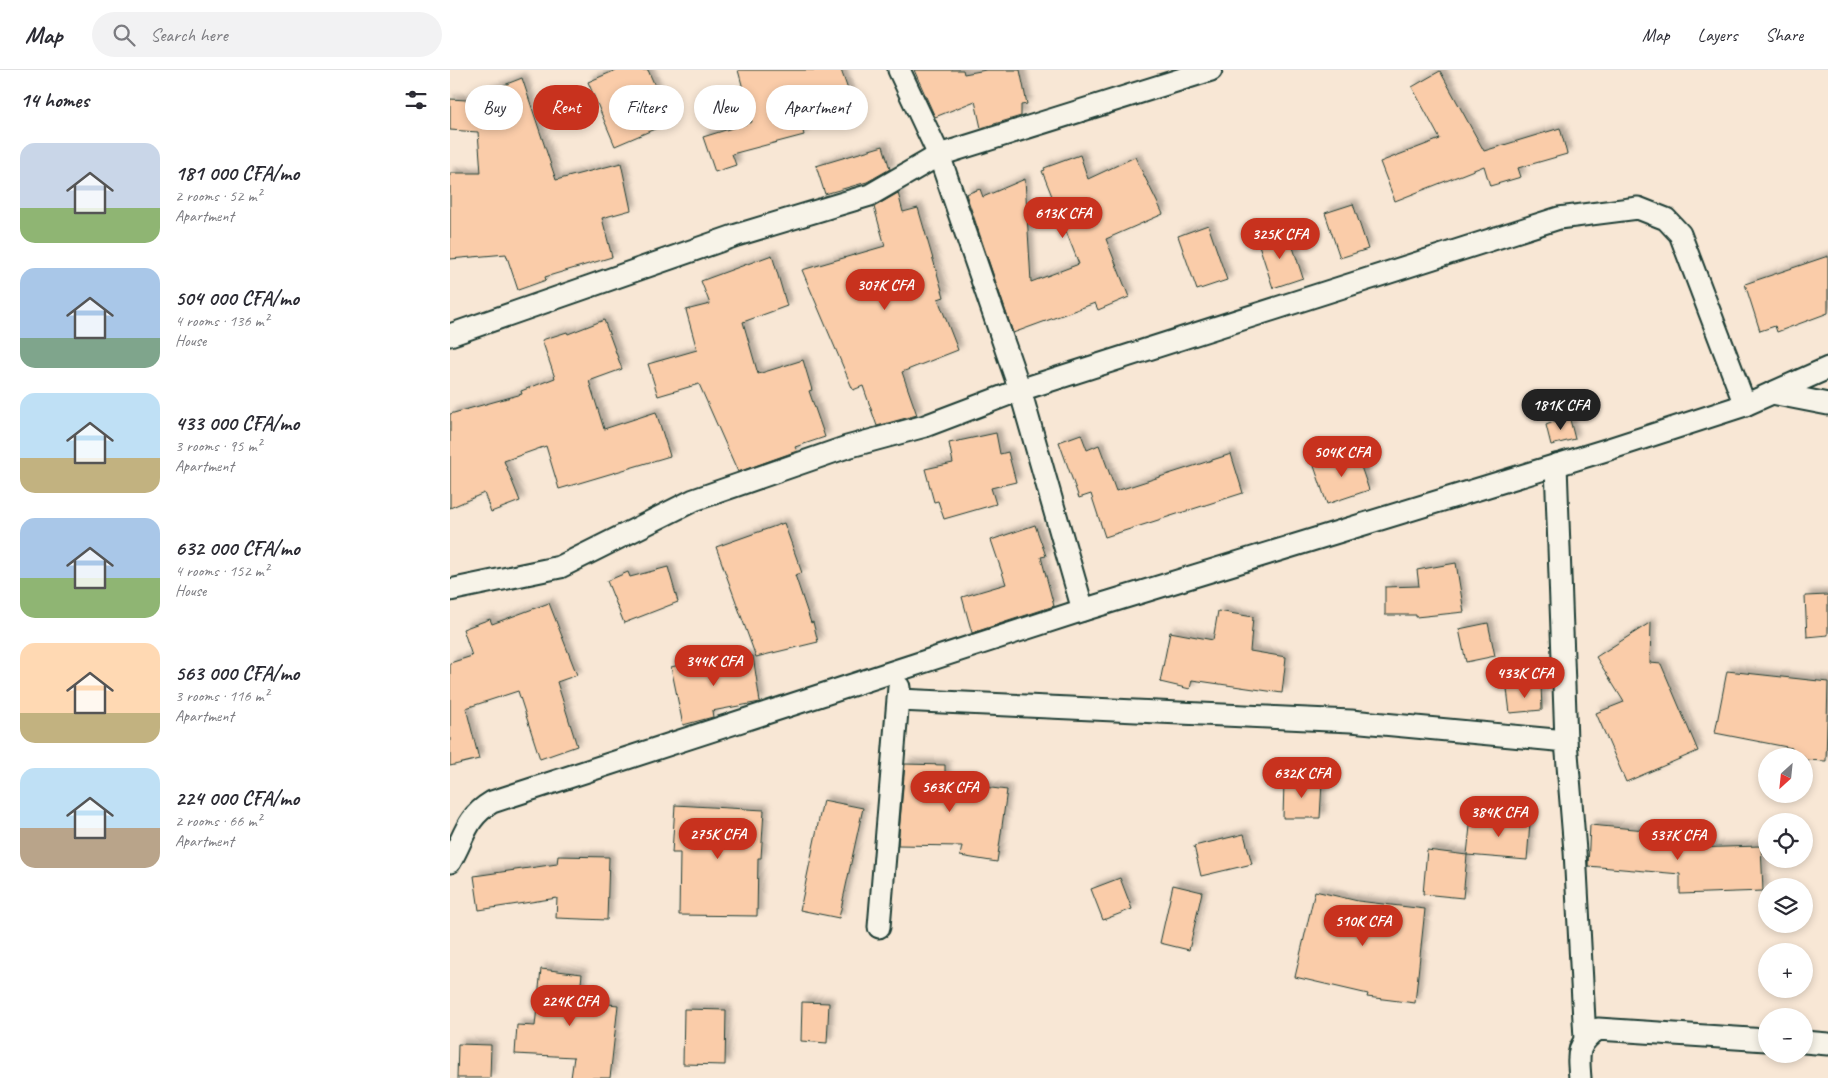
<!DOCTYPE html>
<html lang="en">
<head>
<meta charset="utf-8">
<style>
  :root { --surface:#fff; --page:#f2f2f3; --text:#2b2b33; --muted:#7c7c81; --line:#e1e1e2; --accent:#c8321e }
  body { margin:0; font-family:Caveat,sans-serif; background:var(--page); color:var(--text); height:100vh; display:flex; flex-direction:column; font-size:19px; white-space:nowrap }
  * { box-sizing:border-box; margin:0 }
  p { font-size:16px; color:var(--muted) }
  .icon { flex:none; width:28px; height:28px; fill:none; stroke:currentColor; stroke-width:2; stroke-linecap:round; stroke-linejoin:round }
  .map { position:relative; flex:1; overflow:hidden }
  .details { display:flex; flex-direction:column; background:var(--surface); width:450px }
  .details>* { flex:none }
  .top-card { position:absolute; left:15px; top:15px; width:475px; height:45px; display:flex; gap:10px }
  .needle { width:32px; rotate:207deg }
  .controls { position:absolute; left:1308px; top:678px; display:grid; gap:10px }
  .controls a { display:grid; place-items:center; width:55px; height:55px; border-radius:50%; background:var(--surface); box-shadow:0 2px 8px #0003; font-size:25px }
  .price { position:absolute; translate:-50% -42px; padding:0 11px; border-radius:18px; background:var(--accent); color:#fff; font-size:16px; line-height:32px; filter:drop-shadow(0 1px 2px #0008) }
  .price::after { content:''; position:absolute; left:50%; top:30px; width:15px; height:11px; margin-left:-8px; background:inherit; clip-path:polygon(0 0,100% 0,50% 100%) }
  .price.on { background:#222; color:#fff }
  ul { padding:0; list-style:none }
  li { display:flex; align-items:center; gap:15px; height:125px; padding:0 20px }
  li span { display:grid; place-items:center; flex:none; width:140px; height:100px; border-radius:15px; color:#555 }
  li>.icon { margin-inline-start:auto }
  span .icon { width:60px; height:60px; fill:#fffc; stroke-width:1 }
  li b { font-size:21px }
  h2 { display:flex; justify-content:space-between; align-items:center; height:60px; padding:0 20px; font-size:21px }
  .chip { padding:0 18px; border-radius:22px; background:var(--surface); box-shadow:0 2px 8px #0003; font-size:18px; line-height:45px }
  .chip.on { background:var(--accent); color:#fff }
  header { display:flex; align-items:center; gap:30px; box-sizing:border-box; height:70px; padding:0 25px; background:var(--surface); border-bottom:1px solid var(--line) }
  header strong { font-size:24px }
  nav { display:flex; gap:28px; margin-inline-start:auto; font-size:18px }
  .search { width:350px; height:45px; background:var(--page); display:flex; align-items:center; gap:12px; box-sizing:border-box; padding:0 18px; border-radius:28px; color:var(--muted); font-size:19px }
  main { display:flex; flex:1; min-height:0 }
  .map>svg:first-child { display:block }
  .building { fill:#facca9; stroke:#1f3d34; filter:url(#shadow) }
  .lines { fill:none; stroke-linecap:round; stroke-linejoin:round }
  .street-casing { stroke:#1f3d34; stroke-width:25 }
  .street { stroke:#f7f3e8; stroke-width:21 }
</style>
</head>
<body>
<header>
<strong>Map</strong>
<div class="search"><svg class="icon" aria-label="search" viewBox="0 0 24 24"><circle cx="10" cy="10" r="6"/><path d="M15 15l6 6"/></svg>Search here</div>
<nav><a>Map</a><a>Layers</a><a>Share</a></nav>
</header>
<main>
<section class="details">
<h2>14 homes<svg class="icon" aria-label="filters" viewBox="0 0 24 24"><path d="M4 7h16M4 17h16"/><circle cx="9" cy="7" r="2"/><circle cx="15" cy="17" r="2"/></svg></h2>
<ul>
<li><span style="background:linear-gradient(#c9d6e8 65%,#8fb573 0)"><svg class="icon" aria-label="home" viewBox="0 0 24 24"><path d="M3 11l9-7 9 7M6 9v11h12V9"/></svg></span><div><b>181 000 CFA/mo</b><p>2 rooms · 52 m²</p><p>Apartment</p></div></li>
<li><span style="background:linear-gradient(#a9c7e8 70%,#7fa58c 0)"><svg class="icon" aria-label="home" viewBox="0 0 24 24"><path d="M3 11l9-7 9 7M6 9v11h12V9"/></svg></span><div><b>504 000 CFA/mo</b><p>4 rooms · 136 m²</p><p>House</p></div></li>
<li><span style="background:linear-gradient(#bfe0f5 65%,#c2b280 0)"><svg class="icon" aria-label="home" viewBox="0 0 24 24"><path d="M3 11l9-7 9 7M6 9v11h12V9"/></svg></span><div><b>433 000 CFA/mo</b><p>3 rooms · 95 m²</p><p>Apartment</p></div></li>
<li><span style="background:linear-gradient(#a9c7e8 60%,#8fb573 0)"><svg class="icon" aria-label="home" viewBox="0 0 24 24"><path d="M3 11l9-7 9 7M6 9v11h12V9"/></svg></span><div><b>632 000 CFA/mo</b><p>4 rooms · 152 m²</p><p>House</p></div></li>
<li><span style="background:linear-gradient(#ffd9b3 70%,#c2b280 0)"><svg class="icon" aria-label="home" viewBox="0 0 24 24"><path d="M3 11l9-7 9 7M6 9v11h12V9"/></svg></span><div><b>563 000 CFA/mo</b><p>3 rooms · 116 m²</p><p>Apartment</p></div></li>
<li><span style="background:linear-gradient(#bfe0f5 60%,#b9a48a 0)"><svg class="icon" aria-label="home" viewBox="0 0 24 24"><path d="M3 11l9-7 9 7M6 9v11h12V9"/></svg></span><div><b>224 000 CFA/mo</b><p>2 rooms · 66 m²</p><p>Apartment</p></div></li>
</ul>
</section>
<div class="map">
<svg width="1378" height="1008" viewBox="0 0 1378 1008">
  <defs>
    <filter id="shadow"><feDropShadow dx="4.5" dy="-4.5" stdDeviation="2.5" flood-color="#0004"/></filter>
  </defs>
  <rect width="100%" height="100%" fill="#f8e7d5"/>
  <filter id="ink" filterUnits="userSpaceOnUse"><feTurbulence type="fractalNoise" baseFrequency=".02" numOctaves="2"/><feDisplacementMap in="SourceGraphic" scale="10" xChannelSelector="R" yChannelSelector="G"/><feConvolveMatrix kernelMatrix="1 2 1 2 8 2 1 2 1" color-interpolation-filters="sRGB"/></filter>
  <g filter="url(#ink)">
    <g class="building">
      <polygon points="166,0 198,0 221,52 165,76 138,12"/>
      <polygon points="288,0 391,0 401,28 349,46 354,65 282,84 286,95 265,102 253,67 302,52"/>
      <polygon points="464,0 513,0 514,4 536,0 570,0 577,34 571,35 571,46 531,58 525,31 485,47"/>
      <polygon points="990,1 1034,81 1110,58 1117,84 1068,98 1071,107 1040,116 1034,96 945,131 930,92 990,69 962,17"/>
      <polygon points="72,8 106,110 171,93 181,140 152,148 162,187 95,207 96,210 68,220 56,184 0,189 0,103 31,103 28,62 0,60 0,29 16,30"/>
      <polygon points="433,76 440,99 417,112 375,124 366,96"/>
      <polygon points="630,85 638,109 685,87 713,144 656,169 679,227 648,240 645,233 563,263 516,124 530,119 533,127 575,109 581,212 629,194 592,101 595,100 594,98"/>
      <polygon points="448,123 453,142 468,138 494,227 488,229 508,280 452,302 467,345 427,356 413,316 403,320 352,200 435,176 424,137"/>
      <polygon points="903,134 918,179 890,188 875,143"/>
      <polygon points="758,155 777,210 747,220 728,166"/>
      <polygon points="838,162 853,208 823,218 808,172"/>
      <polygon points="322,185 337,236 293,252 308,304 353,290 362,320 359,321 375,367 345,377 347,381 288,402 249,314 208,326 198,294 247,280 236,240 260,234 251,211"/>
      <polygon points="1378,186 1378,243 1327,262 1325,256 1310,261 1295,214"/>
      <polygon points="154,250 172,299 139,311 154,359 206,342 220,386 109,419 96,376 54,391 70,431 41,442 34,423 0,438 0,344 72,324 71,321 105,308 92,270 117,262 118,264"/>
      <polygon points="1119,346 1125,369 1101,375 1096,355"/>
      <polygon points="546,363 550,384 558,382 566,412 541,418 546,434 494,449 488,431 484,432 475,399 503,393 499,373"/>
      <polygon points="631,364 637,380 649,375 666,421 781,384 793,423 655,467 641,424 629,428 609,372"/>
      <polygon points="906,382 919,420 877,434 864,396"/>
      <polygon points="334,453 352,503 345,505 361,553 363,552 368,572 306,587 266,477"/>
      <polygon points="585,455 596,486 591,487 604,536 522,563 512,527 556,514 541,470"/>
      <polygon points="1006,493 1014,542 966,547 966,545 935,545 935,517 969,516 967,500"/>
      <polygon points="218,497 228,532 174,553 157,511 178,502 180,507"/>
      <polygon points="1378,525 1378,565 1357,567 1355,526"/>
      <polygon points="99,533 127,605 107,612 127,676 90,689 68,621 16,638 29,689 0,696 0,593 22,586 13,559 40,549 42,554"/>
      <polygon points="768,541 803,547 800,581 836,587 832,623 742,610 740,619 710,612 720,562 763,570"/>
      <polygon points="1201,552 1200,593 1211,594 1248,681 1176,712 1146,643 1174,632 1146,587"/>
      <polygon points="1038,553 1045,586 1016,592 1009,559"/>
      <polygon points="303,586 310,632 262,641 263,647 233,655 221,597 251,590 252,594"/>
      <polygon points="1277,601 1378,612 1376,691 1354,690 1354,686 1342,686 1342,678 1265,663"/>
      <polygon points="1091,615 1092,640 1060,643 1057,619"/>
      <polygon points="455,694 495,695 495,712 557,720 547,792 510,786 512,776 448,775"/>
      <polygon points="834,711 872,711 870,748 833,748"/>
      <polygon points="373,730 413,738 389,848 350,840"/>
      <polygon points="225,735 314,740 311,788 308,788 307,846 229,845 230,783 222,783"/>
      <polygon points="1021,746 1080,752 1077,790 1017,785"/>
      <polygon points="1140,755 1207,761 1205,779 1311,776 1313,821 1230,824 1230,804 1138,796"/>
      <polygon points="794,764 802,794 751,806 744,776"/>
      <polygon points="977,780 1017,785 1013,828 973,824"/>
      <polygon points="108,786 159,787 157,850 106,848 107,828 29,840 24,806 107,794"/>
      <polygon points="670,808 682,839 653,850 641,819"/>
      <polygon points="723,815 752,822 739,880 710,873"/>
      <polygon points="865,821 908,831 975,839 965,933 917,927 918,924 845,907"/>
      <polygon points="91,899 132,904 129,931 168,935 160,1008 121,1008 124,987 65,984 67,955 85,956"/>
      <polygon points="352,932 379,933 377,973 351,971"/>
      <polygon points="234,939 276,940 275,995 233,994"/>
      <polygon points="8,974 41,975 40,1008 7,1008"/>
    </g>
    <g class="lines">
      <g class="street-casing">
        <g id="street">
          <polyline points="449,0 489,85 570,320 633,540"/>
          <polyline points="0,265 287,165 420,125 489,85 761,0"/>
          <polyline points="1322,323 1378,334"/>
          <polyline points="1106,395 1116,671 1125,781 1135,969"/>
          <polyline points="0,520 110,497 244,430 397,377 475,356 570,320 1109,148 1188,138 1216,149 1230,164 1295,335"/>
          <polyline points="449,630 901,651 1116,671"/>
          <path d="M0,792C15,767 15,748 42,732L633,540L1156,380L1295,335L1378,298"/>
          <polyline points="429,857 449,617"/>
          <polyline points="1354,972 1378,974"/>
          <path d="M1130,1008C1128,983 1126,975 1148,959L1316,970"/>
        </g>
      </g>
      <use href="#street" class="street"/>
    </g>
  </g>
</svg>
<div class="controls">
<a><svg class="needle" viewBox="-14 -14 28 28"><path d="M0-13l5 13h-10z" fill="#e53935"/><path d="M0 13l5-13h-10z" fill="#7c7c81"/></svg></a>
<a><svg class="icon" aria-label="locate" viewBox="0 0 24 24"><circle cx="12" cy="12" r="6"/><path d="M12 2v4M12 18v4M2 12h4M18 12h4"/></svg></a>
<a><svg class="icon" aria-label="layers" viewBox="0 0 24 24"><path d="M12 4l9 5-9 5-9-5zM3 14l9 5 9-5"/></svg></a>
<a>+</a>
<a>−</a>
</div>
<b class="price" style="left:613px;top:169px">613K CFA</b>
<b class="price" style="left:830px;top:190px">325K CFA</b>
<b class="price" style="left:435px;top:241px">307K CFA</b>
<b class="price on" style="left:1111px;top:361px">181K CFA</b>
<b class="price" style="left:892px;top:408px">504K CFA</b>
<b class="price" style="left:264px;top:617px">344K CFA</b>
<b class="price" style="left:1075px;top:629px">433K CFA</b>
<b class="price" style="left:852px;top:729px">632K CFA</b>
<b class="price" style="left:500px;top:743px">563K CFA</b>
<b class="price" style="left:1049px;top:768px">384K CFA</b>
<b class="price" style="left:268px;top:790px">275K CFA</b>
<b class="price" style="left:1228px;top:791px">537K CFA</b>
<b class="price" style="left:913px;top:877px">510K CFA</b>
<b class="price" style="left:120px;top:957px">224K CFA</b>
<div class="top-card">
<a class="chip">Buy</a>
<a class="chip on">Rent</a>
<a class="chip">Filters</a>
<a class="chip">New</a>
<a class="chip">Apartment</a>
</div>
</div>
</main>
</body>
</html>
